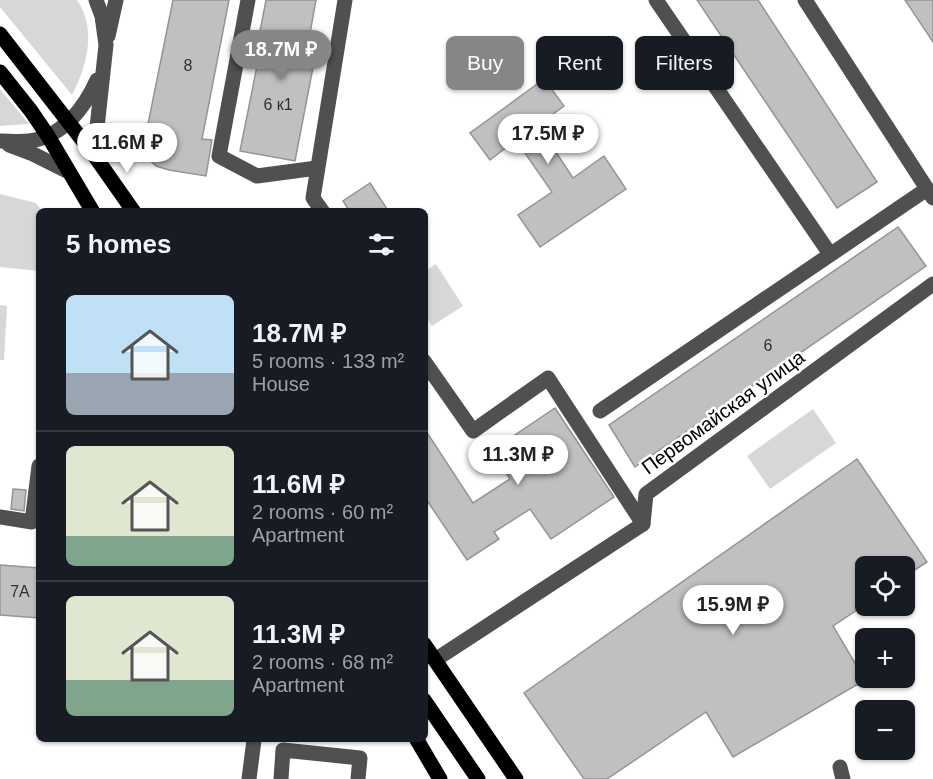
<!DOCTYPE html>
<html lang="en">
<head>
<meta charset="utf-8">
<style>
  :root { --surface:#171b24; --page:#242831; --text:#f1f3f6; --muted:#9ea1a6; --line:#363941; --accent:#858687 }
  body { margin:0; font-family:Helvetica,sans-serif; background:var(--page); color:var(--text); height:100vh; display:flex; flex-direction:column; font-size:22px; white-space:nowrap }
  * { box-sizing:border-box; margin:0 }
  p { font-size:20px; color:var(--muted) }
  .icon { flex:none; width:33px; height:33px; fill:none; stroke:currentColor; stroke-width:2; stroke-linecap:round; stroke-linejoin:round }
  .map { position:relative; flex:1; overflow:hidden }
  .panel { position:absolute; left:36px; top:208px; width:392px; height:534px; display:flex; flex-direction:column; background:var(--surface); border-radius:9px; box-shadow:0 2px 4px #0004 }
  .panel>* { flex:none }
  .top-card { position:absolute; left:446px; top:36px; width:398px; height:54px; display:flex; gap:12px }
  .tools { position:absolute; left:855px; top:556px; display:grid; gap:12px }
  .tools a { display:grid; place-items:center; width:60px; height:60px; border-radius:9px; background:var(--surface); box-shadow:0 2px 4px #0004; font-size:30px }
  .price { position:absolute; translate:-50% -51px; padding:0 14px; border-radius:21px; background:#fff; color:#222; font-size:20px; line-height:39px; filter:drop-shadow(0 2px 3px #0008) }
  .price::after { content:''; position:absolute; left:50%; top:36px; width:18px; height:14px; margin-left:-9px; background:inherit; clip-path:polygon(0 0,100% 0,50% 100%) }
  .price.selected { background:var(--accent); color:#fff }
  ul { padding:0; list-style:none }
  li { display:flex; align-items:center; gap:18px; height:150px; padding:0 30px }
  li+li { border-top:2px solid var(--line) }
  li span { display:grid; place-items:center; flex:none; width:168px; height:120px; border-radius:9px; color:#555 }
  li>.icon { margin-inline-start:auto }
  span .icon { width:72px; height:72px; fill:#fffc; stroke-width:1 }
  li b { font-size:26px }
  h2 { display:flex; justify-content:space-between; align-items:center; height:72px; padding:0 30px; font-size:26px }
  .pill { padding:0 21px; border-radius:9px; background:var(--surface); box-shadow:0 2px 4px #0004; font-size:21px; line-height:54px }
  .pill.selected { background:var(--accent); color:#fff }
  .map>svg:first-child { display:block }
  .green { fill:#d7d7d7 }
  .building { fill:#c0c0c0; stroke:#949494; stroke-width:1.5 }
  .lines { fill:none; stroke-linecap:round; stroke-linejoin:round }
  .minor { stroke:#505050; stroke-width:15 }
  .major { stroke:#000; stroke-width:15 }
  .labels { text-anchor:middle; stroke-width:5; stroke-linejoin:round; paint-order:stroke }
  .number-label { font-size:16px; fill:#303030 }
  .street-label { font-size:20px; fill:#000; stroke:#fff }
</style>
</head>
<body>
<div class="map">
<svg width="933" height="779" viewBox="0 0 933 779">
  <rect width="100%" height="100%" fill="#fff"/>
  <g class="green">
    <path d="M0,0H77C97,29 87,66 72,95L0,7Z"/>
    <polygon points="0,89 29,124 0,126"/>
    <polygon points="0,194 36,203 42,211 39,212 39,271 0,267"/>
    <polygon points="436,264 463,306 432,326 425,315 425,271"/>
    <polygon points="0,305 7,306 4,360 0,360"/>
    <polygon points="813,409 836,443 770,489 747,456"/>
  </g>
  <g class="building">
    <polygon points="173,0 229,0 202,139 212,140 206,176 169,170 156,166 147,157 144,144"/>
    <polygon points="266,0 316,0 306,55 315,57 295,161 240,151 264,31 260,31"/>
    <polygon points="697,0 758,0 877,182 837,208"/>
    <polygon points="905,0 933,0 933,42"/>
    <polygon points="544,79 564,106 538,125 573,178 604,156 626,189 540,247 518,215 552,192 516,140 490,160 470,133"/>
    <polygon points="370,183 389,212 350,212 343,201"/>
    <polygon points="898,227 926,266 635,467 609,425"/>
    <polygon points="555,408 614,497 551,539 530,509 494,532 499,539 467,560 424,496 424,428 473,503 510,479 491,451"/>
    <polygon points="857,459 927,562 904,577 904,567 866,567 866,604 833,626 865,680 733,757 706,712 607,779 584,779 524,693"/>
    <polygon points="13,489 26,490 24,511 11,509"/>
    <polygon points="0,565 39,568 39,618 0,615"/>
  </g>
  <g class="lines">
    <g class="minor">
      <polyline points="248,0 219,156 257,176 317,168"/>
      <polyline points="656,0 830,254"/>
      <polyline points="805,0 933,198"/>
      <polyline points="108,36 116,0"/>
      <path d="M0,141C9,141 20,142 29,141C62,137 84,109 97,80"/>
      <polyline points="9,145 33,154 67,171"/>
      <polyline points="94,155 106,45 102,16 96,0"/>
      <polyline points="323,212 313,198 345,0"/>
      <polyline points="424,361 473,431 548,378 643,524"/>
      <polyline points="600,411 927,189"/>
      <polyline points="0,517 32,522 39,466"/>
      <polyline points="435,660 643,524 646,494 933,284"/>
      <polyline points="840,767 843,779"/>
      <polyline points="249,779 254,740"/>
      <polyline points="281,779 283,750 360,758 358,779"/>
    </g>
    <g class="major">
      <polyline points="0,34 94,155 134,212"/>
      <polyline points="0,72 31,111 48,136 93,212"/>
      <polyline points="424,644 516,779"/>
      <polyline points="424,700 478,779"/>
      <polyline points="417,740 440,779"/>
    </g>
  </g>
  <g class="labels">
    <g class="number-label">
      <text x="188" y="71">8</text>
      <text x="278" y="110">6 к1</text>
      <text x="768" y="351">6</text>
      <text x="20" y="597">7А</text>
    </g>
    <g class="street-label">
      <text transform="translate(723 412) rotate(-36)" y="7">Первомайская улица</text>
    </g>
  </g>
</svg>
<div class="tools">
<a><svg class="icon" aria-label="locate" viewBox="0 0 24 24"><circle cx="12" cy="12" r="6"/><path d="M12 2v4M12 18v4M2 12h4M18 12h4"/></svg></a>
<a>+</a>
<a>−</a>
</div>
<b class="price selected" style="left:281px;top:81px">18.7M ₽</b>
<b class="price" style="left:548px;top:165px">17.5M ₽</b>
<b class="price" style="left:127px;top:174px">11.6M ₽</b>
<b class="price" style="left:518px;top:486px">11.3M ₽</b>
<b class="price" style="left:733px;top:636px">15.9M ₽</b>
<div class="top-card">
<a class="pill selected">Buy</a>
<a class="pill">Rent</a>
<a class="pill">Filters</a>
</div>
<section class="panel">
<h2>5 homes<svg class="icon" aria-label="filters" viewBox="0 0 24 24"><path d="M4 7h16M4 17h16"/><circle cx="9" cy="7" r="2"/><circle cx="15" cy="17" r="2"/></svg></h2>
<ul>
<li><span style="background:linear-gradient(#bfe0f5 65%,#9aa5b1 0)"><svg class="icon" aria-label="home" viewBox="0 0 24 24"><path d="M3 11l9-7 9 7M6 9v11h12V9"/></svg></span><div><b>18.7M ₽</b><p>5 rooms · 133 m²</p><p>House</p></div></li>
<li><span style="background:linear-gradient(#dfe7d0 75%,#7fa58c 0)"><svg class="icon" aria-label="home" viewBox="0 0 24 24"><path d="M3 11l9-7 9 7M6 9v11h12V9"/></svg></span><div><b>11.6M ₽</b><p>2 rooms · 60 m²</p><p>Apartment</p></div></li>
<li><span style="background:linear-gradient(#dfe7d0 70%,#7fa58c 0)"><svg class="icon" aria-label="home" viewBox="0 0 24 24"><path d="M3 11l9-7 9 7M6 9v11h12V9"/></svg></span><div><b>11.3M ₽</b><p>2 rooms · 68 m²</p><p>Apartment</p></div></li>
</ul>
</section>
</div>
</body>
</html>
